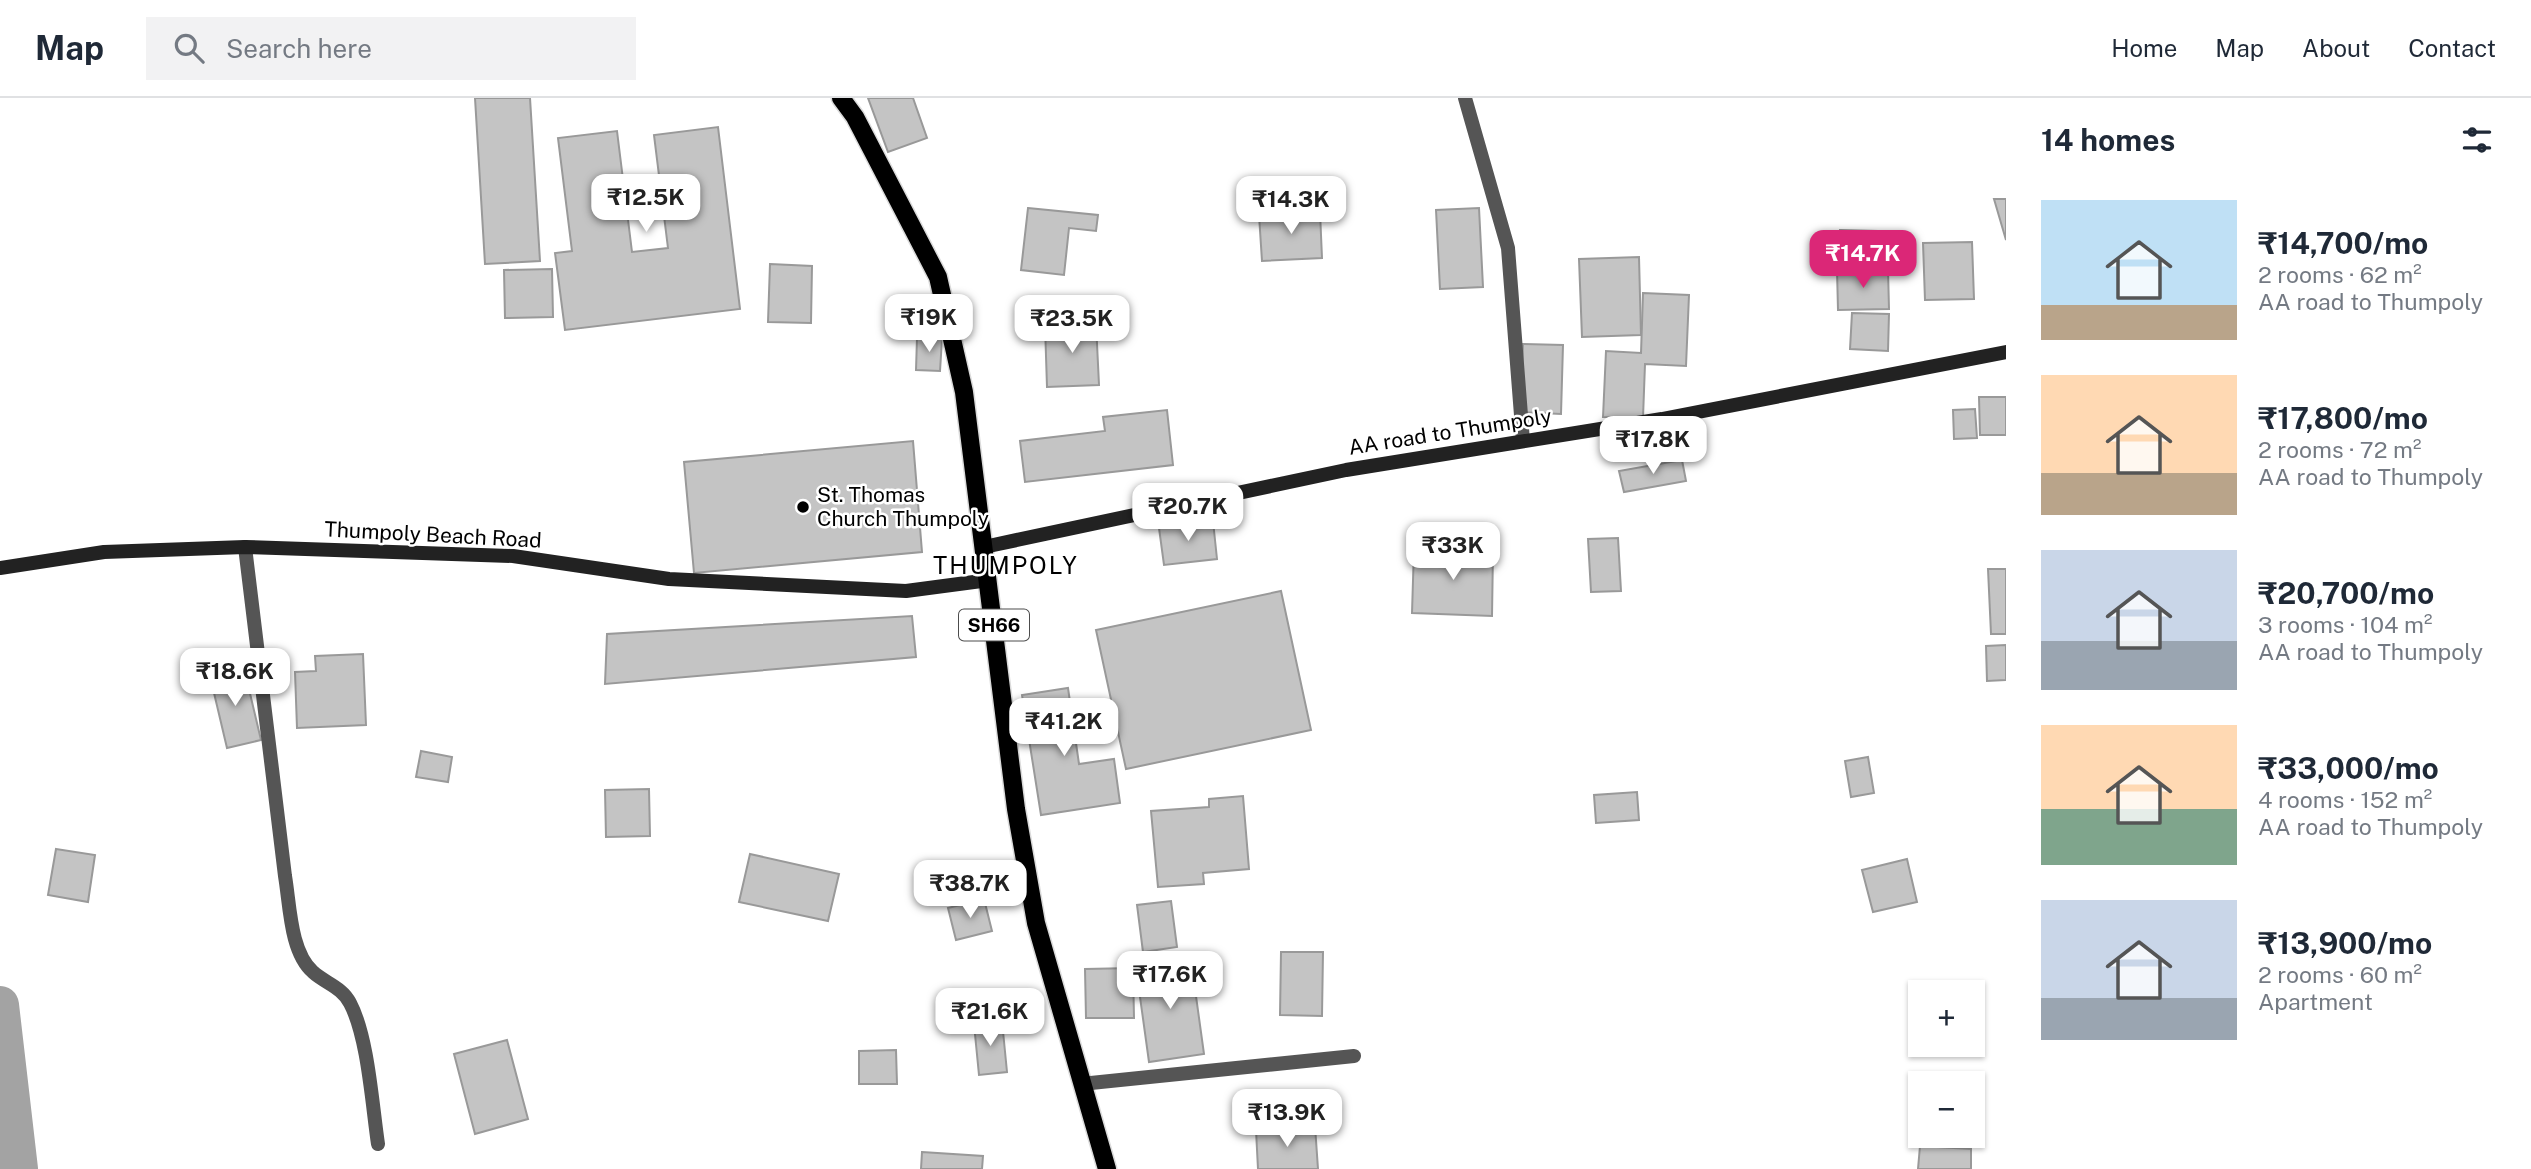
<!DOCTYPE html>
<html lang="en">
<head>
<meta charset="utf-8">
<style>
  :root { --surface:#fff; --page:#f2f2f3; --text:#1f2937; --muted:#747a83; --line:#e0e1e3; --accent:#db2777 }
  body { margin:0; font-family:"Public Sans",sans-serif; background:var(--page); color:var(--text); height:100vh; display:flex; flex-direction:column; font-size:26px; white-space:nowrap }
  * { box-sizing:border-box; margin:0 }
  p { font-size:23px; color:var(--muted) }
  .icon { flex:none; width:38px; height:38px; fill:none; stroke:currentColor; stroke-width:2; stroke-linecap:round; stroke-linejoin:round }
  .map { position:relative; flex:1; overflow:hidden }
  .panel { display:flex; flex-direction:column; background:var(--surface); width:525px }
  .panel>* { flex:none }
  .fabs { position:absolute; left:1908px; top:882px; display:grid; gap:14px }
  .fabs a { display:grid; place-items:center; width:77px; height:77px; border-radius:0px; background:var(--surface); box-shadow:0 2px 5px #0004; font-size:35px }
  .price { position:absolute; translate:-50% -60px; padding:0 16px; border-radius:14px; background:#fff; color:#222; font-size:23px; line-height:46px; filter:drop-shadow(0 2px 4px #0008) }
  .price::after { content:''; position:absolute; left:50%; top:42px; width:21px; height:16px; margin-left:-10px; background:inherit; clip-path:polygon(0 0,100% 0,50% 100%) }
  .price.selected { background:var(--accent); color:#fff }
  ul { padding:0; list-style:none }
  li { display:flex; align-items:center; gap:21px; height:175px; padding:0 35px }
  li span { display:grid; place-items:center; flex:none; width:196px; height:140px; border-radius:0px; color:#555 }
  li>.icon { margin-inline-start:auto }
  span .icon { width:84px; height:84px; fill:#fffc; stroke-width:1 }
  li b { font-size:30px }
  h2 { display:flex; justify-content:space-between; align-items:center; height:84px; padding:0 35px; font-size:30px }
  header { display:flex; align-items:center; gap:42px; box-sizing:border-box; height:98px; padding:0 35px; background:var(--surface); border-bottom:2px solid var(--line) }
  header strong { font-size:33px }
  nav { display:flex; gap:38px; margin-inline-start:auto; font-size:24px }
  .search { width:490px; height:63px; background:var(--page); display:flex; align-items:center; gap:18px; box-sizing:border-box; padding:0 24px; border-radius:0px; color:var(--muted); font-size:26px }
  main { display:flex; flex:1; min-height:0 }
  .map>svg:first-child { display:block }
  .water { fill:#a3a3a3 }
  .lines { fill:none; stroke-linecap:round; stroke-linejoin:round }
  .canal { stroke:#a3a3a3; stroke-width:38 }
  .building { fill:#c4c4c4; stroke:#999; stroke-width:2 }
  .primary-casing { stroke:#dbdbdb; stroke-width:21 }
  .street { stroke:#555; stroke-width:14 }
  .secondary { stroke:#222; stroke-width:14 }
  .primary { stroke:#000; stroke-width:18 }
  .poi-dot { fill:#000; stroke:#fff; stroke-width:2.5 }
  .labels { text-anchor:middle; stroke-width:5; stroke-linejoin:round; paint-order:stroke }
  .shield { fill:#fff; stroke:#4c4c4c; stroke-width:2 }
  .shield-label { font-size:19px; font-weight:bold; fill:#000 }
  .street-label { font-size:21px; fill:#000; stroke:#fff }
  .poi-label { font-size:21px; fill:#000; stroke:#fff; text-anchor:start }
  .quarter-label { font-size:24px; letter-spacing:2px; fill:#000; stroke:#fff }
</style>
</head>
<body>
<header>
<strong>Map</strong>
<div class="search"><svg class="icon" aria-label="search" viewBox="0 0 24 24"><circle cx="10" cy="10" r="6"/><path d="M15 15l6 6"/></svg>Search here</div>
<nav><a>Home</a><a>Map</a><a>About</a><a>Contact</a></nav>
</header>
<main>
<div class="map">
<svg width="2006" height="1071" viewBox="0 0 2006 1071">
  <rect width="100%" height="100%" fill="#fff"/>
  <polygon class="water" points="22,1010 35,1071 4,1071 0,1048 0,1018"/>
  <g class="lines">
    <polyline class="canal" points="0,907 19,1071"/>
  </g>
  <g class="building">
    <polygon points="475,0 530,0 540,163 485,166"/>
    <polygon points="868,0 913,0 927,40 888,54"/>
    <polygon points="718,29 740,211 565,232 555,155 572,153 558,40 617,33 632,154 668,150 654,37"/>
    <polygon points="1994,101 2006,101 2006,142"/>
    <polygon points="1028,110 1098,117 1096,133 1069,130 1064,177 1021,172"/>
    <polygon points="1479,110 1483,189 1440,191 1436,112"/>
    <polygon points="1320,114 1322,160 1262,163 1259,117"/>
    <polygon points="1840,132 1877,133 1876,167 1839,166"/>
    <polygon points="1972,144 1974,201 1925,202 1923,145"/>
    <polygon points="1639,159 1641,237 1582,239 1579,161"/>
    <polygon points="770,166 812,168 811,225 768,224"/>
    <polygon points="552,171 553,219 505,220 504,172"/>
    <polygon points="1888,171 1889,211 1838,212 1837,172"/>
    <polygon points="1643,195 1689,197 1686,268 1645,266 1643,320 1603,319 1606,253 1641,255"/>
    <polygon points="1852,215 1889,216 1888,253 1850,251"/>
    <polygon points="1096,225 1099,287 1047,289 1045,227"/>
    <polygon points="917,240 942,241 940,273 916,272"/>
    <polygon points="1523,246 1563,247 1561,316 1521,314"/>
    <polygon points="1979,299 2006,299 2006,337 1980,337"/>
    <polygon points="1975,311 1977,340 1954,341 1953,312"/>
    <polygon points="1167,312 1173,367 1025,384 1020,343 1105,333 1103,319"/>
    <polygon points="913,343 922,454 694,475 684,364"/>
    <polygon points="1682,362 1686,383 1624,394 1619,373"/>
    <polygon points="1213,423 1217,461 1164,467 1159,430"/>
    <polygon points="1618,440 1621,493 1591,494 1588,441"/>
    <polygon points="1414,450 1493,453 1492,518 1412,515"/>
    <polygon points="1988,471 2006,471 2006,536 1991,536"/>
    <polygon points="1281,493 1311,632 1126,671 1096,532"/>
    <polygon points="912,518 916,559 605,586 607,536"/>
    <polygon points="2006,547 2006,582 1987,583 1986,548"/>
    <polygon points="363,556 366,627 297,630 295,574 316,573 315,558"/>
    <polygon points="244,570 261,642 227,650 210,578"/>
    <polygon points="1068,590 1079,666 1114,661 1120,705 1041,717 1022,597"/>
    <polygon points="421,653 452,659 448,684 416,679"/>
    <polygon points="1868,659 1874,695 1851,699 1845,663"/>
    <polygon points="649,691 650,738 606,739 605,692"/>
    <polygon points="1637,694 1639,722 1596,725 1594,697"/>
    <polygon points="1243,698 1249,771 1203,775 1204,786 1158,789 1151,713 1209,709 1209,701"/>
    <polygon points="56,751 95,757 88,804 48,797"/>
    <polygon points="750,756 839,776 828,823 739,804"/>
    <polygon points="1907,761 1917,804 1873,814 1862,772"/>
    <polygon points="984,801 992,833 956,842 948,810"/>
    <polygon points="1171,803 1177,849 1143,854 1137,807"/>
    <polygon points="1281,854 1323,854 1322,918 1280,917"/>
    <polygon points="1191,862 1204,956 1149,964 1136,870"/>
    <polygon points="1133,870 1134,920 1086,920 1085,871"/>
    <polygon points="1002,923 1007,974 979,977 974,926"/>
    <polygon points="507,942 528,1021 475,1036 454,956"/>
    <polygon points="896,952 897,986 859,986 859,953"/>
    <polygon points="1315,1028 1318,1071 1258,1071 1256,1032"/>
    <polygon points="1920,1048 1971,1051 1971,1071 1918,1071"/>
    <polygon points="922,1054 983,1058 982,1071 921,1071"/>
  </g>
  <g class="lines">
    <g class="primary-casing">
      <polyline id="primary" points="841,0 855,19 938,179 964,294 1016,711 1036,825 1107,1071"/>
    </g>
    <g class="street">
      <polyline points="1465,0 1508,150 1523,343"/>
      <path d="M245,449L285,778C290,807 290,854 313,874C325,885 342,889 350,905C368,939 372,1006 378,1046"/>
      <polyline points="1081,986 1354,958"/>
    </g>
    <g class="secondary">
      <polyline points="984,449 1346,372 1662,321 2006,254"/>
      <polyline points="0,470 104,454 245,449 513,458 669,481 906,493 989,482"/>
    </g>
    <use href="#primary" class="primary"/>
  </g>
  <circle class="poi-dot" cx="803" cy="409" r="7"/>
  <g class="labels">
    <rect class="shield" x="959" y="511.5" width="70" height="31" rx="5"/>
    <g class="shield-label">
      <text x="994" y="534">SH66</text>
    </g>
    <g class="street-label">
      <text transform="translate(1450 334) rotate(-9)" y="7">AA road to Thumpoly</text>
      <text transform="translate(433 437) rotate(3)" y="7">Thumpoly Beach Road</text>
    </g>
    <g class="poi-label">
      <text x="817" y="404">St. Thomas<tspan x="817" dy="24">Church Thumpoly</tspan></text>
    </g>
    <g class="quarter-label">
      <text x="1006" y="476">THUMPOLY</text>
    </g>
  </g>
</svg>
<div class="fabs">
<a>+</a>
<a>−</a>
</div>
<b class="price" style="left:646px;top:136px">₹12.5K</b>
<b class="price" style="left:1291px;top:138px">₹14.3K</b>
<b class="price selected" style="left:1863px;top:192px">₹14.7K</b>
<b class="price" style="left:929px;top:256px">₹19K</b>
<b class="price" style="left:1072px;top:257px">₹23.5K</b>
<b class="price" style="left:1653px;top:378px">₹17.8K</b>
<b class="price" style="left:1188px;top:445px">₹20.7K</b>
<b class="price" style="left:1453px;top:484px">₹33K</b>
<b class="price" style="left:235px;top:610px">₹18.6K</b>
<b class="price" style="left:1064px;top:660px">₹41.2K</b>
<b class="price" style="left:970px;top:822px">₹38.7K</b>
<b class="price" style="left:1170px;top:913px">₹17.6K</b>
<b class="price" style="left:990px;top:950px">₹21.6K</b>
<b class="price" style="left:1287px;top:1051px">₹13.9K</b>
</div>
<section class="panel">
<h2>14 homes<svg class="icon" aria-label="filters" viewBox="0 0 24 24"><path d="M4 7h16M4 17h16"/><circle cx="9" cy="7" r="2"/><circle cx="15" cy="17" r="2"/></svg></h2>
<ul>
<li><span style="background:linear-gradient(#bfe0f5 75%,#b9a48a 0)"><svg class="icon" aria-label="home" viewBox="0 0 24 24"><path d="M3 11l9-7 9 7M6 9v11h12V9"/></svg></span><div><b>₹14,700/mo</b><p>2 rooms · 62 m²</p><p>AA road to Thumpoly</p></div></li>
<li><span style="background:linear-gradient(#ffd9b3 70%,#b9a48a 0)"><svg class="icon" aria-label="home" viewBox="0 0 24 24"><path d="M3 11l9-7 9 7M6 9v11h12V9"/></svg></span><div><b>₹17,800/mo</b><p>2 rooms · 72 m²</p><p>AA road to Thumpoly</p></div></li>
<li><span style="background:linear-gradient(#c9d6e8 65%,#9aa5b1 0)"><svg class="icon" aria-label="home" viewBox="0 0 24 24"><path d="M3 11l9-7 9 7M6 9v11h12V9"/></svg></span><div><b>₹20,700/mo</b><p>3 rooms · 104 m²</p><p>AA road to Thumpoly</p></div></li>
<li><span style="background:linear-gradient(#ffd9b3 60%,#7fa58c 0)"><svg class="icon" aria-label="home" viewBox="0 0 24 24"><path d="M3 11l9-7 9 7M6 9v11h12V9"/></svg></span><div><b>₹33,000/mo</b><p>4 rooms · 152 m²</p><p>AA road to Thumpoly</p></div></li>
<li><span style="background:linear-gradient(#c9d6e8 70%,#9aa5b1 0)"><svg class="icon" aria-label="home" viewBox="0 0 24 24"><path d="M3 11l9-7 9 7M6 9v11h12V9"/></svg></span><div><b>₹13,900/mo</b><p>2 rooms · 60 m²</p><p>Apartment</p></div></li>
</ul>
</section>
</main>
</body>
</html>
